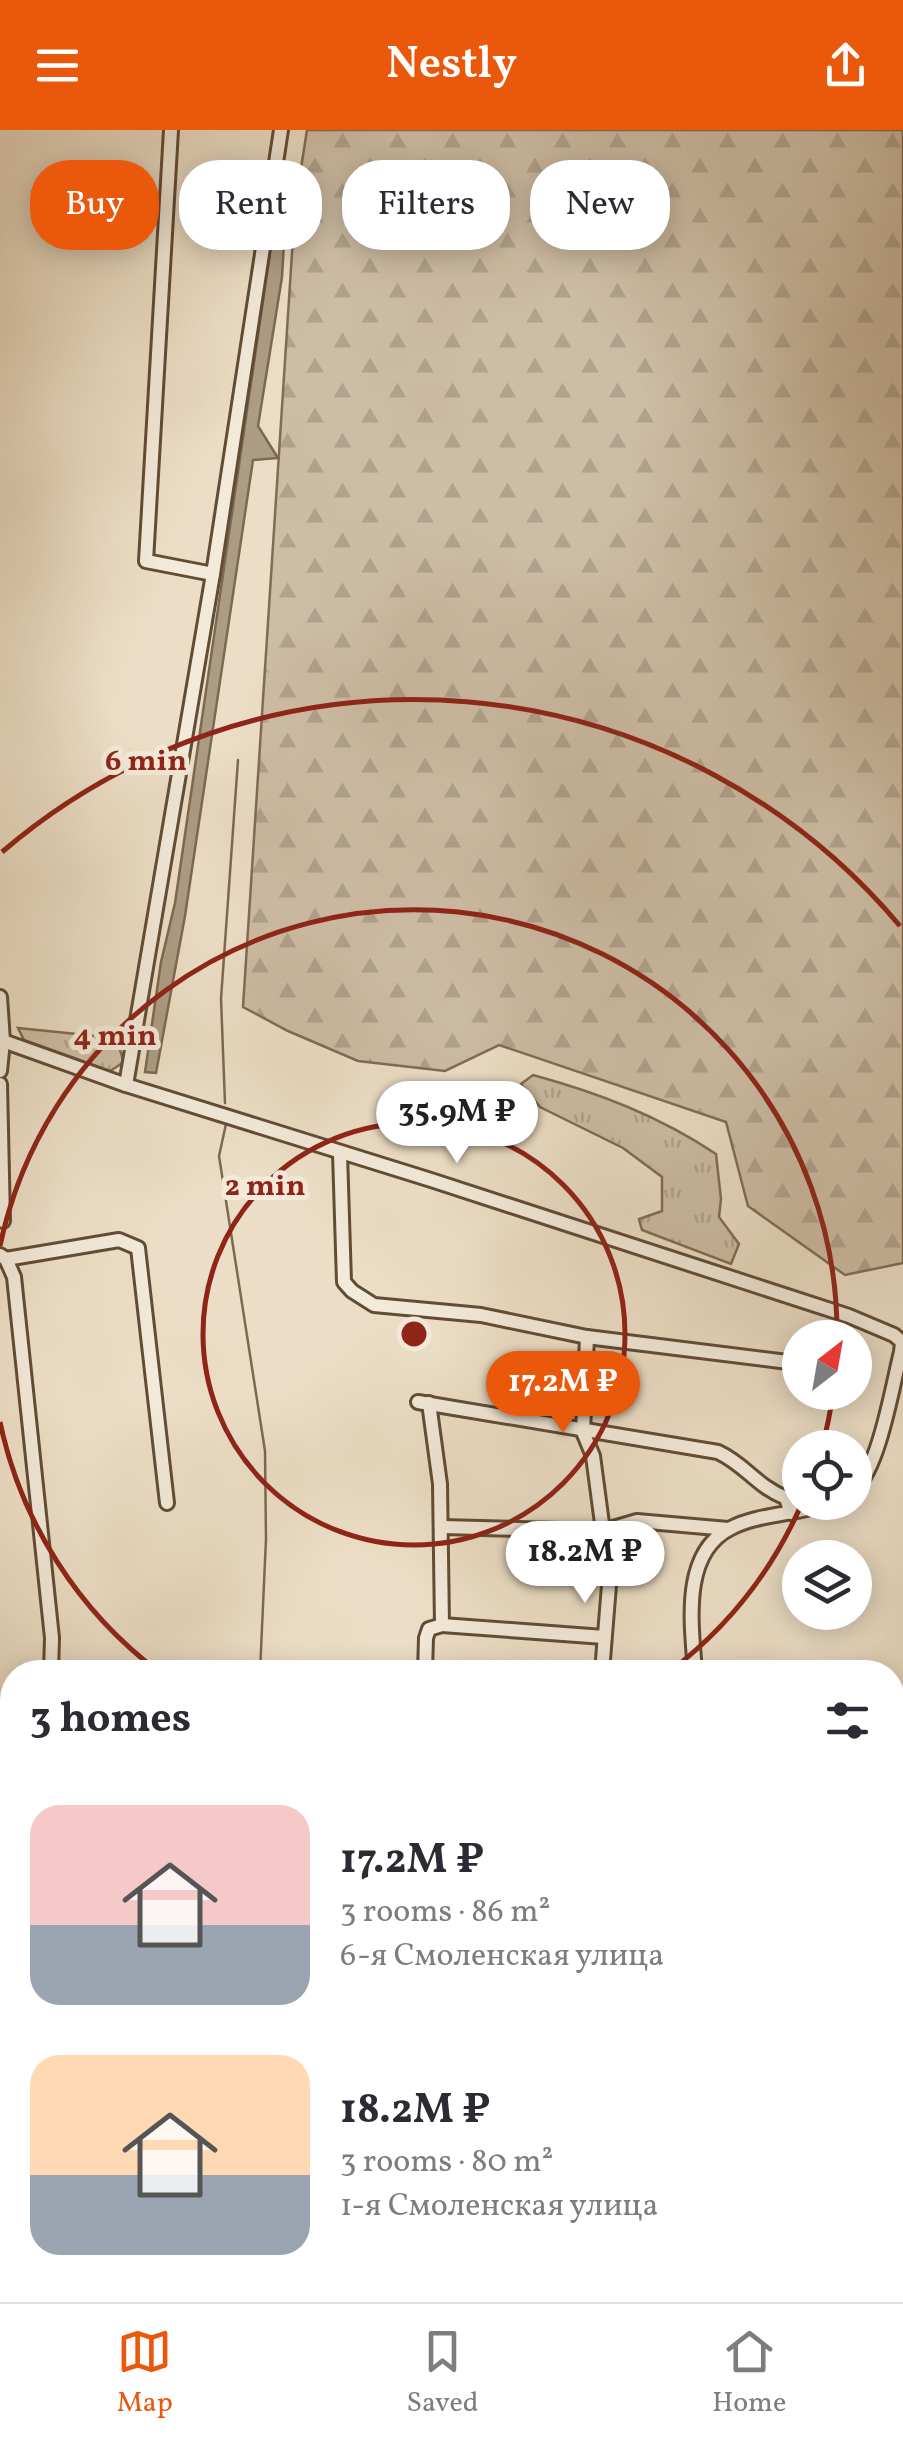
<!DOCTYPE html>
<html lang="en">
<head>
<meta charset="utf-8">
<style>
  :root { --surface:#fff; --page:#f7f7f7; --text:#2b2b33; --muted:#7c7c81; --line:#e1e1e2; --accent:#ea580c }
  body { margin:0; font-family:Vollkorn,serif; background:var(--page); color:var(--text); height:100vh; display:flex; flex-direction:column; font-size:38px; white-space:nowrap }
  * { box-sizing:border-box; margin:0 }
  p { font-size:32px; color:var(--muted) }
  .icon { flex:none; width:55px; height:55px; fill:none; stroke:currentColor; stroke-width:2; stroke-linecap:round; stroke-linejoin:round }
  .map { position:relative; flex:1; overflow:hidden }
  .drawer { position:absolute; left:0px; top:1530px; width:905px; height:642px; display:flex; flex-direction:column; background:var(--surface); border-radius:40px 40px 0 0; box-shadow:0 5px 25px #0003 }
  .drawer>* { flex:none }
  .top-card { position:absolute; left:30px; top:30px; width:845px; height:90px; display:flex; gap:20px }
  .needle { width:65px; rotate:31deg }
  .buttons { position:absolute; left:782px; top:1190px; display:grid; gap:20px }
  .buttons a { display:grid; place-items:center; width:90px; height:90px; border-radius:50%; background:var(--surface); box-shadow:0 5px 25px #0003; font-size:50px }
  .price { position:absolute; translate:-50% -85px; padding:0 22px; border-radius:35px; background:#fff; color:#222; font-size:32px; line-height:65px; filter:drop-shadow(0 2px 5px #0008) }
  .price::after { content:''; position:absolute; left:50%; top:60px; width:30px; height:22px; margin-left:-15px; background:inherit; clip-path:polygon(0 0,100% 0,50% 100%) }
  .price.selected { background:var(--accent); color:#fff }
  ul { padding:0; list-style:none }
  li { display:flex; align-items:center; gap:30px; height:250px; padding:0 30px }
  li span { display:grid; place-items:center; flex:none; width:280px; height:200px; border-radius:30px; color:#555 }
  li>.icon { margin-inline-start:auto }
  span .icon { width:120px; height:120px; fill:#fffc; stroke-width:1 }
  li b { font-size:42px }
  h2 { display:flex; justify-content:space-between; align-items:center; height:120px; padding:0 30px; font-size:42px }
  .chip { padding:0 35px; border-radius:40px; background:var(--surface); box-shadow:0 5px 25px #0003; font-size:35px; line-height:90px }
  .chip.selected { background:var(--accent); color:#fff }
  header { display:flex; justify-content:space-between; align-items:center; height:130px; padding:0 30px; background:var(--accent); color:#fff; font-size:45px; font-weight:600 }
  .menu { display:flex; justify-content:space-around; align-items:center; height:140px; border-top:2px solid var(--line); background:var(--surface); font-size:28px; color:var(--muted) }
  .menu a { display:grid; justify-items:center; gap:5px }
  .menu .selected { color:var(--accent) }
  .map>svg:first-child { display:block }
  .grass { fill:url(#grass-tufts); stroke:#806c55; stroke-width:2.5 }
  .forest { fill:url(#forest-firs); stroke:#806c55; stroke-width:2.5 }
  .water { fill:#ad9c84; stroke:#7c6951; stroke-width:2.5 }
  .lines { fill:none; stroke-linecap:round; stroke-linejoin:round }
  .stream { stroke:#7c6951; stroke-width:2.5 }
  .minor-casing { stroke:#614c35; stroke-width:18 }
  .minor { stroke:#f3eada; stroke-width:12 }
  .ring { fill:none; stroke:#8f2418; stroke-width:5 }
  .centre { fill:#8f2418; stroke:#f3eada; stroke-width:5 }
  .ring-label { font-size:30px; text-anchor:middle; font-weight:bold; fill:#8f2418; stroke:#f3eada; stroke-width:10; stroke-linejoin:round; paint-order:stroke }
</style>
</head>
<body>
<header><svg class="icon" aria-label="menu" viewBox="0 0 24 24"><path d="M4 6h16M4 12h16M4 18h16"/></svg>Nestly<svg class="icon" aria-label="share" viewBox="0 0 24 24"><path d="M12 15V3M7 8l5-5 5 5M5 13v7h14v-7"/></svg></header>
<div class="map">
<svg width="903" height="2172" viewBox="0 0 903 2172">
  <defs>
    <pattern id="grass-tufts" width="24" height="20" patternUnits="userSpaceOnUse" patternTransform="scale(2.5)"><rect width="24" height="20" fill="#cdbda5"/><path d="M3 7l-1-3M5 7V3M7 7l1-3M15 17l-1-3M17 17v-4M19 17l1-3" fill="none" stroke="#b0a28d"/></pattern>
    <pattern id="forest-firs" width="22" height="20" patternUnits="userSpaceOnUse" patternTransform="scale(2.5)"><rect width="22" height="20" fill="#cdbda5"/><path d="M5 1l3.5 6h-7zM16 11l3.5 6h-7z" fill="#b0a28d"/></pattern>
  </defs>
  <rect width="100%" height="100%" fill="#ecdec6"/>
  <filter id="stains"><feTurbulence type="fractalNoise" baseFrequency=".002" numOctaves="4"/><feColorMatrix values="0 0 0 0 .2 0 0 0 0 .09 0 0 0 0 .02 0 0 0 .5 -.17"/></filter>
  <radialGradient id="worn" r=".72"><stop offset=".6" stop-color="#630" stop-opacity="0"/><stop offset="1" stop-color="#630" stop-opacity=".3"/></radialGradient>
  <g class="grass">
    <polygon points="18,898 116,908 124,932 110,941 24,910"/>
    <path d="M533,945C599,963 659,986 716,1024L721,1069L719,1087L739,1114L731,1134L642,1100L639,1089L662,1081V1047L623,1018L540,977L521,954Z"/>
  </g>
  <g class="forest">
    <polygon points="307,0 903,0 903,1133 845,1145 748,1076 726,992 499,915 445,941 358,931 288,901 243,877 295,77"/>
    <polygon points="12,2129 12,2160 31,2160 30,2172 0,2172 1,2134"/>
  </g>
  <polygon class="water" points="277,75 286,78 282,147 258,296 278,328 253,330 185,786 156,943 145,942 161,832 175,773"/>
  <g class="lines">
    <g class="stream">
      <polyline points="225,973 221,869 238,630"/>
      <polyline points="226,994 219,1026 265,1321 266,1409 260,1542"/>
      <polyline points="892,1809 903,1795"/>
      <polyline points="319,2160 321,2172"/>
      <polyline points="664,2172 670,2160"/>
    </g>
    <g class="minor-casing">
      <g id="minor">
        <polyline points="171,0 146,431 213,444"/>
        <polyline points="0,867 3,911 0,941"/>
        <path d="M0,910L126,955L431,1050L849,1186L894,1205L902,1212L901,1222C893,1253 879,1339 855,1358"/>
        <polyline points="0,954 3,1091"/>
        <polyline points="126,955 213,444 281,0"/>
        <polyline points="340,1023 344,1152 352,1161 374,1175 481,1185 587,1207 788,1232"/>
        <polyline points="0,1125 6,1129 14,1147 52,1508 51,1542"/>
        <polyline points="6,1129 119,1110 138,1118 167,1373"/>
        <polyline points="587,1207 583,1302 593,1326 603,1401 612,1418 602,1542"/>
        <path d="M418,1272L718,1322C746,1335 756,1356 786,1368L791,1383"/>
        <polyline points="442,1397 603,1401 637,1391 728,1399"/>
        <polyline points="442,1495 604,1507"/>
        <polyline points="425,1542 426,1508 429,1499 442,1495 440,1354 429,1273"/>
        <path d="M695,1542C692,1497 680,1423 731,1398C760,1383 799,1385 830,1372"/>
        <polyline points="892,1767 903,1773"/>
        <polyline points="0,1835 12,1835"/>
        <polyline points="57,2172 57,2160"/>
        <polyline points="478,2172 482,2160"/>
        <polyline points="540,2172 544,2160"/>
      </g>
    </g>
    <use href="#minor" class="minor"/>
  </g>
  <g class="ring">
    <circle cx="414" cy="1204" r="211"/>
    <path d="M833 1263A423 423 0 0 1 822 1317M802 1373A423 423 0 0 1 669 1542M159 1542A423 423 0 0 1 0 1292M0 1116A423 423 0 0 1 837 1204"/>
    <path d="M2 722A634 634 0 0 1 900 796"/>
  </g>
  <circle cx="414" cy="1204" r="15" class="centre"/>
  <g class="ring-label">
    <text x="146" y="640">6 min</text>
    <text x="115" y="915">4 min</text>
    <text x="265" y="1065">2 min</text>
  </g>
  <rect width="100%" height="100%" filter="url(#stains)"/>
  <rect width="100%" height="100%" fill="url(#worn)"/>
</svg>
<div class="buttons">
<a><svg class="needle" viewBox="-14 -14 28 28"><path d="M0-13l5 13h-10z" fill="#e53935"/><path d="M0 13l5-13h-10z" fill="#7c7c81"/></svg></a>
<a><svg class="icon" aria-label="locate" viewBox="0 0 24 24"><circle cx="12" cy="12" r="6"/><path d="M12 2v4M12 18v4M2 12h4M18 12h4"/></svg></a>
<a><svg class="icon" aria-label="layers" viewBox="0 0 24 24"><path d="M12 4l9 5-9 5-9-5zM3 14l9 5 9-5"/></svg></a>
</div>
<b class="price" style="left:457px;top:1036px">35.9M ₽</b>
<b class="price selected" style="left:563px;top:1306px">17.2M ₽</b>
<b class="price" style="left:585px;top:1476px">18.2M ₽</b>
<div class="top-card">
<a class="chip selected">Buy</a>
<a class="chip">Rent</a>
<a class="chip">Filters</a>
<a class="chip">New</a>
</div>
<section class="drawer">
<h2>3 homes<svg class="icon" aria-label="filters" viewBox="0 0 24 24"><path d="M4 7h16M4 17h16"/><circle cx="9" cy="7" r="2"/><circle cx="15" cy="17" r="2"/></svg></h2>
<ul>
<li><span style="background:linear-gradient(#f6c9c9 60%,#9aa5b1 0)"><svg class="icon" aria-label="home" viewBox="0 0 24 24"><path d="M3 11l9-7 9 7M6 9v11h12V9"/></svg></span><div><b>17.2M ₽</b><p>3 rooms · 86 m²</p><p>6-я Смоленская улица</p></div></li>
<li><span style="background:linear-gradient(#ffd9b3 60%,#9aa5b1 0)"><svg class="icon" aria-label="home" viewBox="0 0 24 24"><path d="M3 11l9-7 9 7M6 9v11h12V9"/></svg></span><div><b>18.2M ₽</b><p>3 rooms · 80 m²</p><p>1-я Смоленская улица</p></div></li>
</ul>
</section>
</div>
<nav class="menu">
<a class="selected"><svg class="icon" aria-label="map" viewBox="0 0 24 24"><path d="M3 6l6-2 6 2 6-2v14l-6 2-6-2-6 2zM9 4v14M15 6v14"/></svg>Map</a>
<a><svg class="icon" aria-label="saved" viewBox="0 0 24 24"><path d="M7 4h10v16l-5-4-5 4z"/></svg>Saved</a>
<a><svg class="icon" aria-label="home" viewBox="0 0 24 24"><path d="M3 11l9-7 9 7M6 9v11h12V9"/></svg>Home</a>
</nav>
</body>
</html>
